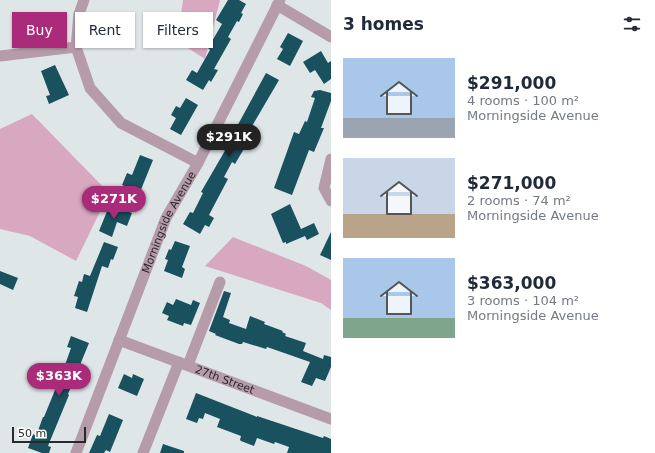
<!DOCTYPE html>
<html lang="en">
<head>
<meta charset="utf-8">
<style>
  :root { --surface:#fff; --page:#f2f2f3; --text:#1f2937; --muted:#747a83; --accent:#a92b7a }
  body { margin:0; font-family:"DejaVu Sans",sans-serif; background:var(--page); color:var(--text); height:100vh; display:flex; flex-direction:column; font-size:15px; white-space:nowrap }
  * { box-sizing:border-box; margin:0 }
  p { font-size:13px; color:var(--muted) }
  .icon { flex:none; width:22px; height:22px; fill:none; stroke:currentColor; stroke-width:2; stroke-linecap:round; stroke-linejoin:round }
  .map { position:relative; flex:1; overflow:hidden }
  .panel { display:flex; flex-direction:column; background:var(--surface); width:324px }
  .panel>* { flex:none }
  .hud { position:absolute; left:12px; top:12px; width:259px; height:36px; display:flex; gap:8px }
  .scale { position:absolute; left:12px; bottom:10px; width:74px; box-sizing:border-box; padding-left:4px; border:2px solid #272a2a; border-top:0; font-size:11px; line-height:14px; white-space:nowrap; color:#272a2a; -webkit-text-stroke:3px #fff; paint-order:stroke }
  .price { position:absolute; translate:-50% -34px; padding:0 9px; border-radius:14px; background:var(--accent); color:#fff; font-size:13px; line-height:26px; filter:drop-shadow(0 1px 2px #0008) }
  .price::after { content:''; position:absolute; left:50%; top:24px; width:12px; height:9px; margin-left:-6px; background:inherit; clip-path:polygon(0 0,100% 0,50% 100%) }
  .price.current { background:#222; color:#fff }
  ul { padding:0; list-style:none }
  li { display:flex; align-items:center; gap:12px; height:100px; padding:0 12px }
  li span { display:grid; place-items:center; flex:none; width:112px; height:80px; border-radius:0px; color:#555 }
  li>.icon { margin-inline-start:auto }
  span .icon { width:48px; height:48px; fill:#fffc; stroke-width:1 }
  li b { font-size:17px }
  h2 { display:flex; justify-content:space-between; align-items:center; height:48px; padding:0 12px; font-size:17px }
  .chip { padding:0 14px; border-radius:0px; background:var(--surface); box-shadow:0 1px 3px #0004; font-size:14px; line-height:36px }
  .chip.current { background:var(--accent); color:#fff }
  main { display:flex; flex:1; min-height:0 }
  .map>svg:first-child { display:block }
  .green { fill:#d8a8c0 }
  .building { fill:#19515f }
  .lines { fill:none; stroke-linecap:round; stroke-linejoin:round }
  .minor { stroke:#b69ca9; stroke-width:11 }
  .labels { text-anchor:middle; stroke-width:4; stroke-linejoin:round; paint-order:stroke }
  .street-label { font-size:11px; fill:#272a2a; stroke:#fff }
</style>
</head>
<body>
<main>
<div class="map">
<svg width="331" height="453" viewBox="0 0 331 453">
  <rect width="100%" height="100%" fill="#dfe6e8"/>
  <g class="green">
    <polygon points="183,0 220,0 205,59 177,41"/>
    <polygon points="32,114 109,193 76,261 30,236 0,229 0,129"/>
    <polygon points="233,237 306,266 331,280 331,310 321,303 205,266"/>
  </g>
  <g class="building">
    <polygon points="228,0 239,0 246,4 241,13 243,14 239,22 237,21 228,37 231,39 214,69 218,70 211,82 209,80 203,90 186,80 192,70 197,73 210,50 208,48 222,24 216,20"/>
    <polygon points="288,33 303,41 290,66 277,59 283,49 280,47"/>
    <polygon points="321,51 328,63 331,61 331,79 324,84 315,70 310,73 303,62"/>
    <polygon points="55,65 69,95 49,104 46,96 50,95 41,71"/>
    <polygon points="266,73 279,80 241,145 245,147 235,164 232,162 224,177 228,179 209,215 214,218 209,227 205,225 200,234 183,224 190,212 193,213 203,193 201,192 230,142 229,141"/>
    <polygon points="320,90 331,93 331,101 321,128 324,128 314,152 309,150 292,195 274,188 294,132 299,134 305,121 307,122 315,98 311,97 314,91"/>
    <polygon points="186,98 198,105 181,135 170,129 176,118 171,115 176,106 180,108"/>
    <polygon points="140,155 153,160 140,192 122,185 127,173 132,175"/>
    <polygon points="110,204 132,213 127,226 117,222 112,237 99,231"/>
    <polygon points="290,204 301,229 314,223 319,234 307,240 305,236 286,244 286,242 283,243 271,214"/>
    <polygon points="331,232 331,260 320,255"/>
    <polygon points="175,241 190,246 182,267 185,269 182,278 164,271 168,260 165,259 169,249 171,250"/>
    <polygon points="104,242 118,247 113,260 111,259 108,268 102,266 87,312 75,308 78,297 74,296 79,281 82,282 84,274 90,276"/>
    <polygon points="0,271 18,278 13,290 0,284"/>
    <polygon points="224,291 231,293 223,317 230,320 229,323 246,329 250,316 265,322 264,324 283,331 282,332 286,334 285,336 306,343 303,351 323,359 324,355 331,357 331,367 325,381 316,378 312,386 301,382 310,362 267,347 266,349 243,342 242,344 239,344 215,335 216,334 209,331"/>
    <polygon points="176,299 191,305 193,300 200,303 191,325 184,323 183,326 167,320 169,316 162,313 167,302 173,305"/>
    <polygon points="71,336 89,343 68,394 69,395 50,441 48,446 51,447 49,453 42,453 28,448 33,434 36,436 43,417 44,417 62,373 60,373 63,365 65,365 71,348 67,347"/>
    <polygon points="124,374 132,378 133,374 144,379 137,396 118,388"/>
    <polygon points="196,393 257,417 257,416 323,438 324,436 331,439 331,453 287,453 289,447 275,442 274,444 257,438 254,446 241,441 240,440 241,436 217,427 220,419 205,413 203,419 199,418 197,423 186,419"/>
    <polygon points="109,414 123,420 110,452 106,450 104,453 89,453 97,435 100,436"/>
    <polygon points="163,444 184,451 184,453 160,453"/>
  </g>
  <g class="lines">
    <g class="minor">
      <polyline points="277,5 331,37"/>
      <polyline points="76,47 79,14 84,0"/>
      <polyline points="0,56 76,47 90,88 121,123 198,163"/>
      <polyline points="331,159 324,188 331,201"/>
      <path id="s1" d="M119,340L331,419"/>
      <polyline points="188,365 220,282"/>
      <path id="s2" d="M76,453L166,218L198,163L280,0"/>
      <polyline points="143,453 179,362"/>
    </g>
  </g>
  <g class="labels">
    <g class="street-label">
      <text dy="4" stroke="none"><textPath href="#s2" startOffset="249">Morningside Avenue</textPath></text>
      <text dy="4" stroke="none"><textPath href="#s1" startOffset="113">27th Street</textPath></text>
    </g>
  </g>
</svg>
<div class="scale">50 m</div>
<b class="price current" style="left:229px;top:158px">$291K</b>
<b class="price" style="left:114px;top:220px">$271K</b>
<b class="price" style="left:59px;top:397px">$363K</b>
<div class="hud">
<a class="chip current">Buy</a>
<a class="chip">Rent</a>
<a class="chip">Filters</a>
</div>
</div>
<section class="panel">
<h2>3 homes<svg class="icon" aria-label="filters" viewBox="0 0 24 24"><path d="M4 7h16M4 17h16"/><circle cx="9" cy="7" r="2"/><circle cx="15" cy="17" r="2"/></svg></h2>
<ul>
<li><span style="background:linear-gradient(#a9c7e8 75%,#9aa5b1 0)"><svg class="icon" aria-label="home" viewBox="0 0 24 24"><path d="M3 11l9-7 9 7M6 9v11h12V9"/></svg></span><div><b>$291,000</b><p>4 rooms · 100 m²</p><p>Morningside Avenue</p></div></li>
<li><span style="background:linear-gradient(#c9d6e8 70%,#b9a48a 0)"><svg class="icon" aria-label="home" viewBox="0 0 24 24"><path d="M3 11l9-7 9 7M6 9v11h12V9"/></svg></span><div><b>$271,000</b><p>2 rooms · 74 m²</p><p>Morningside Avenue</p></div></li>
<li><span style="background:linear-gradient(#a9c7e8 75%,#7fa58c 0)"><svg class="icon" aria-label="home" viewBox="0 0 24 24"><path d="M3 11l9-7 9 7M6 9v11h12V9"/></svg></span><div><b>$363,000</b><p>3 rooms · 104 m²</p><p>Morningside Avenue</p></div></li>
</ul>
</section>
</main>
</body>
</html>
